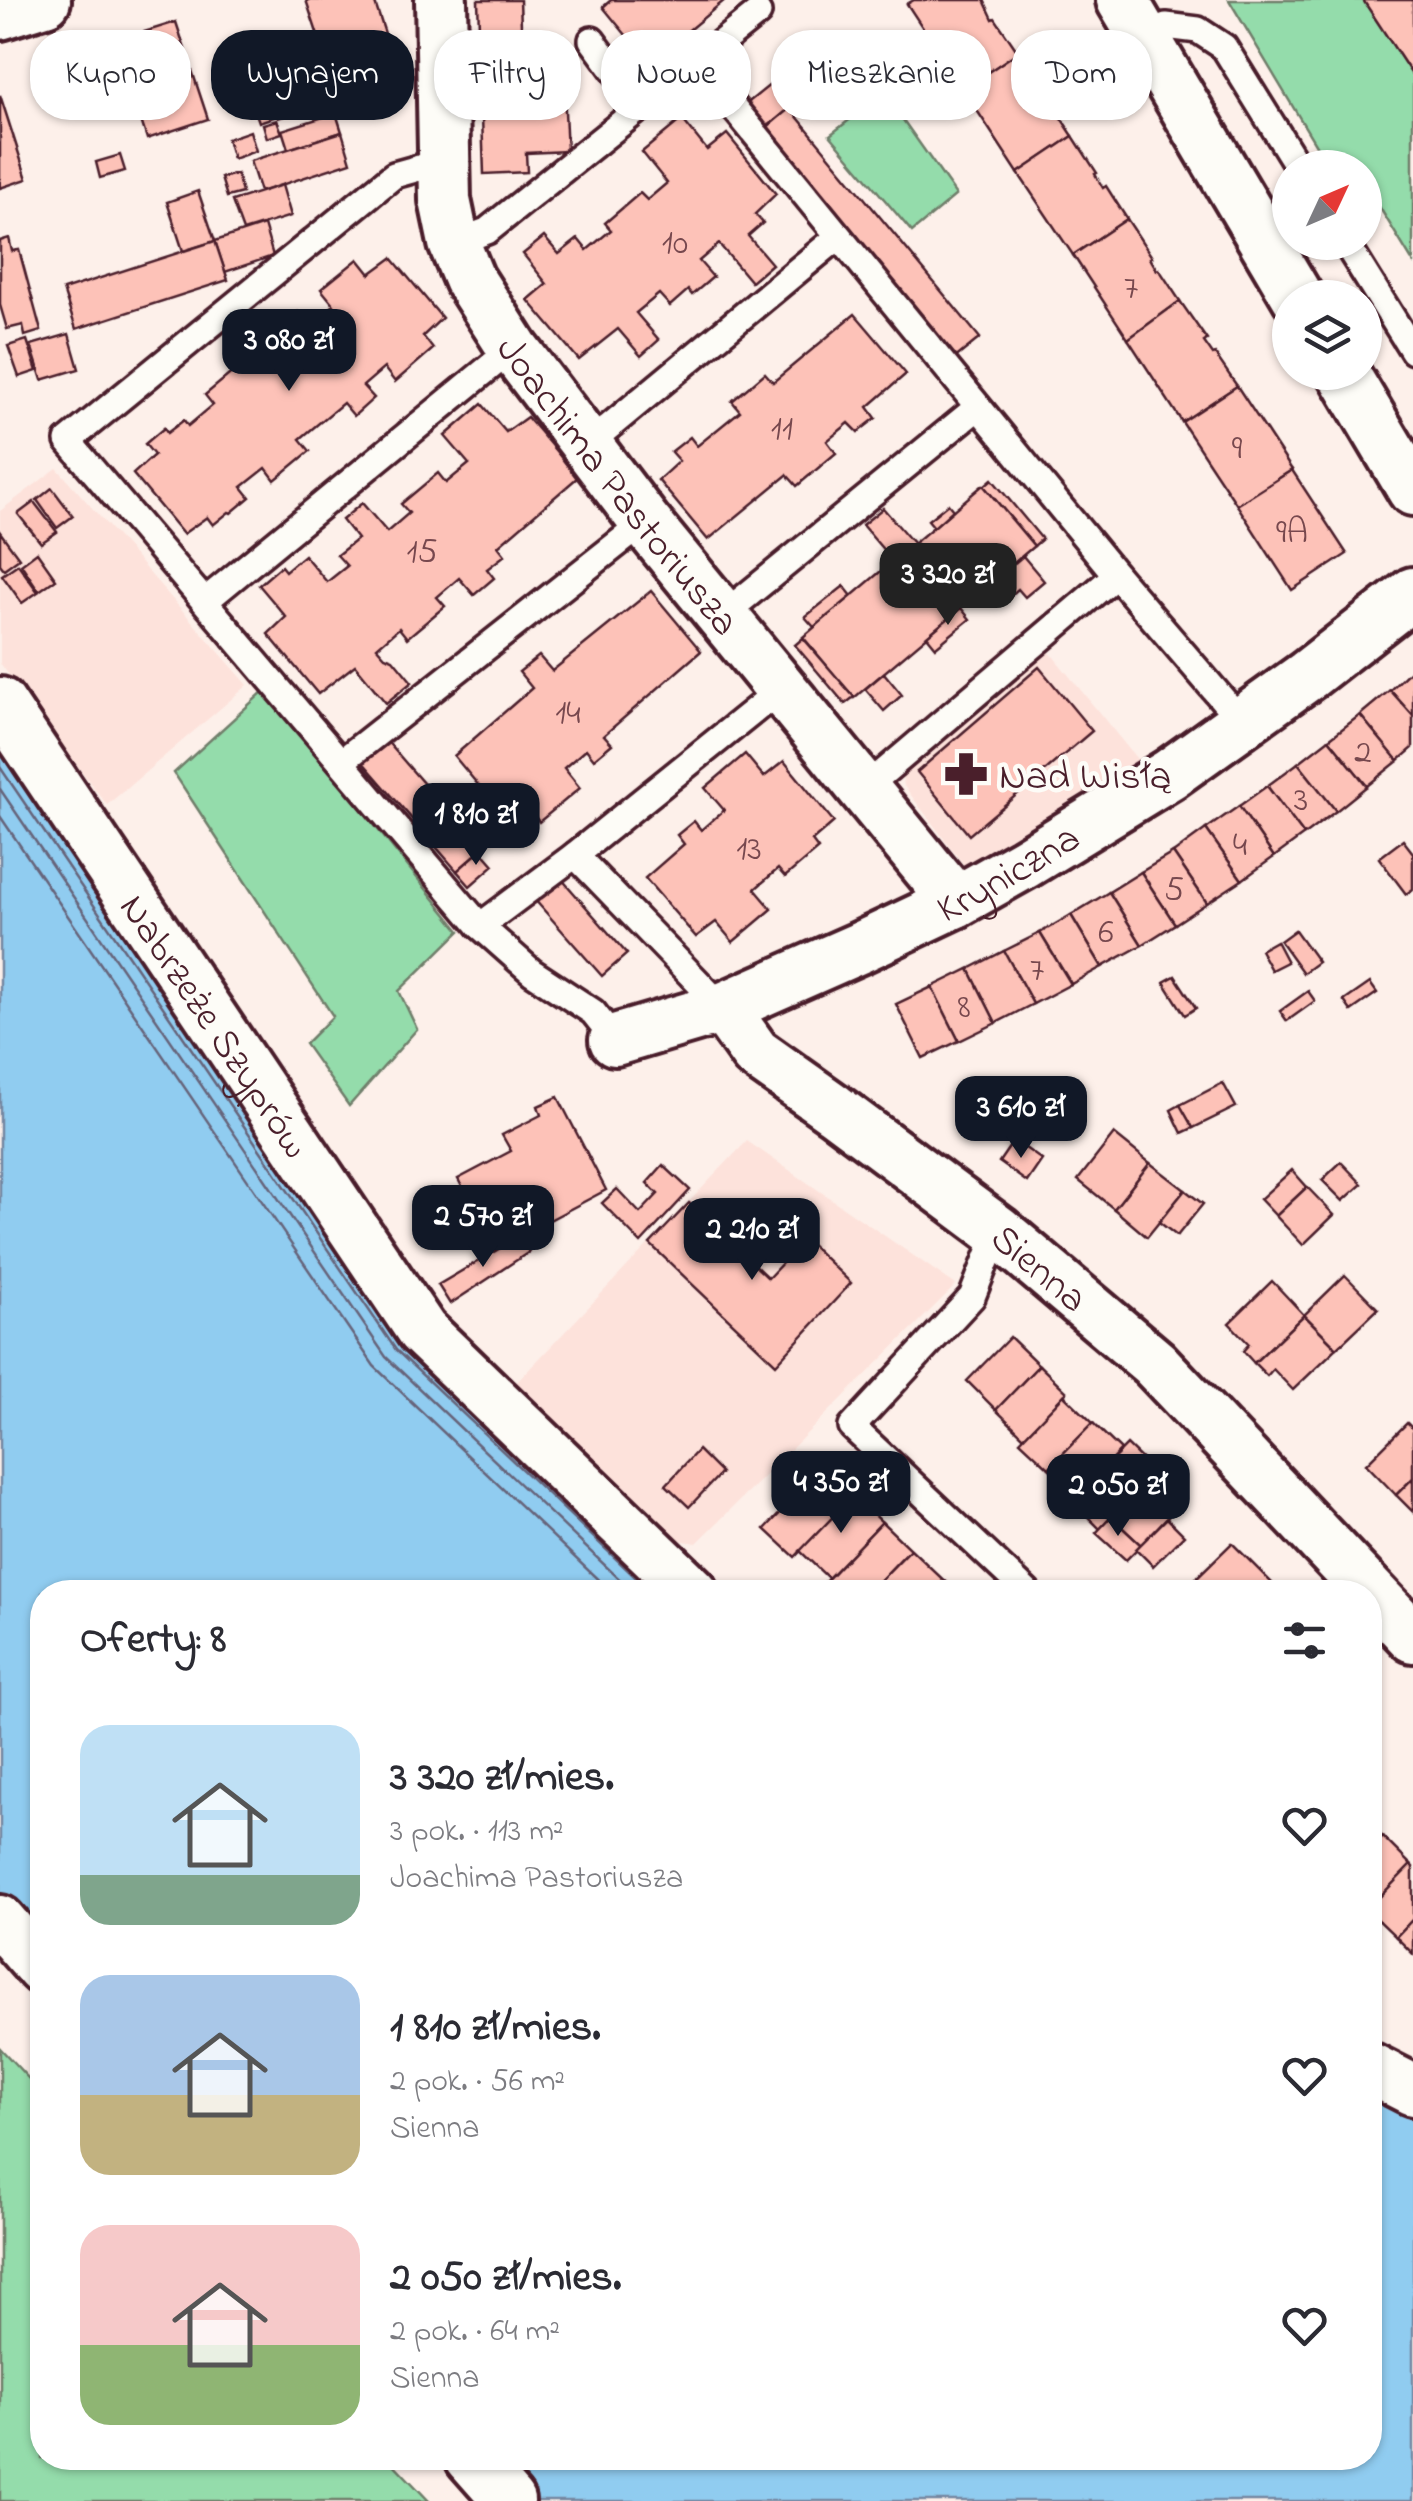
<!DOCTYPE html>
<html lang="pl">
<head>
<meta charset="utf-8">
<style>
  :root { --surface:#fff; --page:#f7f7f7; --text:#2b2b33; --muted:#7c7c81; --accent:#111827 }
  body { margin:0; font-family:"Indie Flower",sans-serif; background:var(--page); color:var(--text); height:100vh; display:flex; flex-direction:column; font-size:38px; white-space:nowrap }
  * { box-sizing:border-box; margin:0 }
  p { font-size:32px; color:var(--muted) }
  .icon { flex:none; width:55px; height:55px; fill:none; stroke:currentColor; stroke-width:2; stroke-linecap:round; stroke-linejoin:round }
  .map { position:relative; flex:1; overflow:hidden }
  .sheet { position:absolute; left:30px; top:1580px; width:1352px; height:890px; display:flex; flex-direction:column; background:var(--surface); border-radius:40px; box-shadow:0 2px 8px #0004 }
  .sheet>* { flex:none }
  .top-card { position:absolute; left:30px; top:30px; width:1355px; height:90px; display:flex; gap:20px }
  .needle { width:65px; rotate:46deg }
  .controls { position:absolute; left:1272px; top:150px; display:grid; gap:20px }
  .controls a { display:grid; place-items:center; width:110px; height:110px; border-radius:50%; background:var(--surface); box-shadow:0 2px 8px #0004; font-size:50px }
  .price { position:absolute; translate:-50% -85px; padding:0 22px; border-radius:20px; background:var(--accent); color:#fff; font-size:32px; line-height:65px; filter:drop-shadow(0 2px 5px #0008) }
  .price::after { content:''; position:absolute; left:50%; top:60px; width:30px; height:22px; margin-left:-15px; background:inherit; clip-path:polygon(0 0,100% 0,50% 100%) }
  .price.current { background:#222; color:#fff }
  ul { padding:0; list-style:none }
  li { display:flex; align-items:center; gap:30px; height:250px; padding:0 50px }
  li span { display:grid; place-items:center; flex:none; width:280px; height:200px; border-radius:30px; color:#555 }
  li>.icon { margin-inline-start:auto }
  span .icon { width:120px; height:120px; fill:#fffc; stroke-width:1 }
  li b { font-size:42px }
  h2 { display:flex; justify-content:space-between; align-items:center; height:120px; padding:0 50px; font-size:42px }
  .tag { padding:0 35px; border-radius:40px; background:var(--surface); box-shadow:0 2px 8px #0004; font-size:35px; line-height:90px }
  .tag.current { background:var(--accent); color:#fff }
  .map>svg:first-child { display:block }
  .built { fill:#fde2db }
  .green { fill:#94dcab; stroke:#6f7e6b; stroke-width:2.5 }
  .water { fill:#90ccf0; stroke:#7487a1; stroke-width:2.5 }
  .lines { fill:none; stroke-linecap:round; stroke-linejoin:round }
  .shore { stroke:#66647a; stroke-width:2.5 }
  .building { fill:#fdc2b8; stroke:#4a1f2b; stroke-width:2.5 }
  .lane-casing { stroke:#4a1f2b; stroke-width:32 }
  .street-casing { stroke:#4a1f2b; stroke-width:58 }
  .lane { stroke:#fdfcf7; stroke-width:25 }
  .street { stroke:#fdfcf7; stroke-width:50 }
  .labels { text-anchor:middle; stroke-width:9; stroke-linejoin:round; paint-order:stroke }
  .number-label { font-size:35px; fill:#77484e }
  .street-label { font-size:40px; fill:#4a1f2b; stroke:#fdfcf7 }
  .poi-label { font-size:40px; fill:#4a1f2b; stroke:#fdfcf7; text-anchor:start }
</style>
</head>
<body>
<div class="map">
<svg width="1413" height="2501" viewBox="0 0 1413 2501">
  <rect width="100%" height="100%" fill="#fdf0ea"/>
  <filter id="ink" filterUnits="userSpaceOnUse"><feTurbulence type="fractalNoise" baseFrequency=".01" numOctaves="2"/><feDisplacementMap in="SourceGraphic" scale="20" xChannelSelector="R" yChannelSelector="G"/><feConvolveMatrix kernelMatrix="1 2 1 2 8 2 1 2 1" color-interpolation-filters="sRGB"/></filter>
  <g filter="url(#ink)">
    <g class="built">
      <polygon points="57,468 248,685 107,805 0,663 0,511"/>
      <polygon points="1044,645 1141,764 970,873 904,786 901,766"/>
      <polygon points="747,1141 956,1285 697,1543 678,1540 558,1428 516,1383"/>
    </g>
    <g class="green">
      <polygon points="1229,0 1363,0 1413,76 1413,262 1380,208 1365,212 1365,168 1329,167"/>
      <polygon points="884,93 956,195 912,232 830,135"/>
      <polygon points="265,690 460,931 399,991 417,1029 349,1106 305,1044 333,1016 174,773"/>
      <polygon points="0,2048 42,2093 42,2458 388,2458 429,2501 0,2501"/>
    </g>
    <g class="water">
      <polygon points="0,749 404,1344 666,1592 42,1592 42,1956 0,1908"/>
      <polygon points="1370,2090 1413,2113 1413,2501 521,2501 483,2458 1370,2458"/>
    </g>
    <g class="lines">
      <g class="shore">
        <polyline points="0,767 396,1350 651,1592"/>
        <polyline points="0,789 386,1357 633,1592"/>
        <polyline points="0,816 374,1366 611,1592"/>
      </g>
    </g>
    <g class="building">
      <polygon points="306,0 374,0 393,58 332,78"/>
      <polygon points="478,0 520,0 522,53 550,52 552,50 550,51 562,51 567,151 526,153 527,172 484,174"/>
      <polygon points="611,0 725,0 649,63 603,7"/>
      <polygon points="914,0 984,0 993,19 995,18 1018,52 963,89 907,4"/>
      <polygon points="1363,0 1413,0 1413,76"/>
      <polygon points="176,22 208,119 147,139 115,41"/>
      <polygon points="1018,52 1048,103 1050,101 1073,136 1018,173 963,89"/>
      <polygon points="81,75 89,100 74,105 68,79"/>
      <polygon points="326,81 332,101 278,118 272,98"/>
      <polygon points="771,84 790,108 765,129 745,105"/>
      <polygon points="268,90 277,116 259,122 250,96"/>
      <polygon points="0,95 27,179 0,188"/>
      <polygon points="790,108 980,338 954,359 765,129"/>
      <polygon points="336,113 342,132 288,149 282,130"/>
      <polygon points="682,119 707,150 727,134 776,194 755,214 763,223 748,236 772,264 751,282 719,244 699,261 713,277 692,295 688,290 670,306 659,294 636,313 659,340 641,356 618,329 579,360 528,300 547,284 523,254 544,237 559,254 578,239 587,250 611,230 605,223 640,193 647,200 667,183 642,152"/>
      <polygon points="277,120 282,133 267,138 263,124"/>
      <polygon points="250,131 256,151 233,159 227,139"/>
      <polygon points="342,132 351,162 260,192 250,161"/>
      <polygon points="1073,136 1097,173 1095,174 1103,188 1106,186 1127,219 1073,255 1018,173"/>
      <polygon points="120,155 125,171 100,178 96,162"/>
      <polygon points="237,174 242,193 227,197 221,178"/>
      <polygon points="282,185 291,216 243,231 232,201"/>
      <polygon points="198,191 215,241 183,251 167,202"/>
      <polygon points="1127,219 1152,257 1150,258 1157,270 1159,269 1180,301 1128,339 1073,255"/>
      <polygon points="264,225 273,256 225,272 215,241"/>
      <polygon points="9,238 12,251 19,250 41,331 25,336 23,325 7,329 0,305 0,241"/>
      <polygon points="215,241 228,280 76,329 63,290"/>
      <polygon points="392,258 442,318 423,336 433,349 395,382 384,368 363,386 374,398 354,416 343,403 300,439 310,451 275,480 266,468 242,487 250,497 231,513 229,512 213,525 207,517 183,534 133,474 154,455 145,444 164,428 167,433 184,420 188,426 213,405 205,395 241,365 249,376 274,355 263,343 298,312 309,325 334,305 321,289 358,259 370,274"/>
      <polygon points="1180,301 1207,340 1204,342 1213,355 1215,354 1237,386 1182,422 1128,339"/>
      <polygon points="855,314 906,374 868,407 876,418 858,432 849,423 827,441 836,453 797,486 787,475 708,540 658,480 679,461 671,452 690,437 697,446 740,411 732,401 765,373 773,382"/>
      <polygon points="69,334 79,369 42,380 31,345"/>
      <polygon points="27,340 37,371 19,377 8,346"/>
      <polygon points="1237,386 1292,470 1237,505 1182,422"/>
      <polygon points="482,404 506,432 527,417 578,477 498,546 505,555 487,569 494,578 474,595 459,578 437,597 445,606 407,638 399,628 377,647 385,656 393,659 412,682 386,703 355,665 318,694 268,634 286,617 259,585 281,566 285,571 304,555 327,582 347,566 337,555 357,539 342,520 362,503 387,532 409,513 401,504 438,473 446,483 469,464 445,436"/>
      <polygon points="1292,470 1347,554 1292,590 1237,505"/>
      <polygon points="992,479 1042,539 1034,546 984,486"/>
      <polygon points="983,485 1034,546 854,698 803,637"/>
      <polygon points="52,488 73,516 57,528 37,500"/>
      <polygon points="34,502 57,532 41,543 18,514"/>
      <polygon points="948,504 953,510 934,527 928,520"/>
      <polygon points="883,508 914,544 893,561 862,525"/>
      <polygon points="0,532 19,558 4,569 0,564"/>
      <polygon points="37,552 56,579 39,591 21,564"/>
      <polygon points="1023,556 1044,581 1025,597 1018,589 1001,604 986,587"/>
      <polygon points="18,564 38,592 22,603 2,575"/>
      <polygon points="844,586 852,596 814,627 805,617"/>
      <polygon points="651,591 701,651 604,735 612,744 594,759 586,749 564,768 580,788 539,822 524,802 504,816 454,756 532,688 519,672 539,656 552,671"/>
      <polygon points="961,608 970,619 936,647 927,636"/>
      <polygon points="803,638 854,697 845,704 795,645"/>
      <polygon points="1039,667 1092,731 969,835 917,772"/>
      <polygon points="1413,668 1413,716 1390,690"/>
      <polygon points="884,673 902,695 884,711 865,689"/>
      <polygon points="1390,690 1413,716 1413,748 1398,761 1360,715"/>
      <polygon points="1360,715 1398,761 1367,786 1329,739"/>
      <polygon points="385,739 481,850 457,871 361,760"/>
      <polygon points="1329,739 1367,786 1336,811 1298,763"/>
      <polygon points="745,754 764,777 784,761 834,822 812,841 818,849 785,877 778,869 755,889 772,909 733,942 716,922 696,937 645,878 684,844 677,835 694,821 701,830 724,810 705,788"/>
      <polygon points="1298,763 1336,811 1304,835 1267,786"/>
      <polygon points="1267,786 1304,835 1274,857 1239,806"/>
      <polygon points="1239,806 1274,857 1242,880 1206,829"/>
      <polygon points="1206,829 1242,880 1207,903 1173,853"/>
      <polygon points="1403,840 1413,853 1413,889 1406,894 1379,858"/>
      <polygon points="481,850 494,865 470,886 457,871"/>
      <polygon points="1173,853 1207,903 1175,924 1141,872"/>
      <polygon points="1141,872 1175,924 1142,945 1109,892"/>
      <polygon points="560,877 627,954 602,976 534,899"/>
      <polygon points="1109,892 1142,945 1102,967 1071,915"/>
      <polygon points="1071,915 1102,967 1071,984 1040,933"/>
      <polygon points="1295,930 1318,962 1303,973 1280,941"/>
      <polygon points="1040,933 1071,984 1033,1004 1004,951"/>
      <polygon points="1276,941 1287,962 1271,970 1260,950"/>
      <polygon points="1004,951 1033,1004 996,1023 969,969"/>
      <polygon points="969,969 996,1023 959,1041 932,987"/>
      <polygon points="1175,976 1196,1008 1185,1015 1164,982"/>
      <polygon points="1370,983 1377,993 1351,1011 1344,1001"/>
      <polygon points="932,987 959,1041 923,1058 896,1004"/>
      <polygon points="1308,991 1315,1001 1287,1021 1280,1011"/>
      <polygon points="1223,1083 1236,1107 1193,1128 1180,1105"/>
      <polygon points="558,1097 606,1190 495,1249 458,1179 511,1151 502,1135 541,1115 538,1106"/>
      <polygon points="1180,1105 1193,1128 1182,1133 1171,1110"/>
      <polygon points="1114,1134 1150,1163 1114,1209 1078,1180"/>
      <polygon points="1014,1140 1042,1160 1027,1182 999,1162"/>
      <polygon points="1341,1162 1362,1184 1343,1201 1322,1180"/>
      <polygon points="1150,1163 1185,1190 1147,1237 1114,1209"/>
      <polygon points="663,1165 690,1190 641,1243 602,1203 617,1189 640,1213 658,1194 647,1183"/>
      <polygon points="1292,1170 1307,1187 1276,1216 1260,1199"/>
      <polygon points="1307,1187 1334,1215 1303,1245 1276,1216"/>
      <polygon points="1185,1190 1203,1204 1177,1236 1159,1222"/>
      <polygon points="689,1203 768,1278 805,1239 851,1283 776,1364 650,1244"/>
      <polygon points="519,1237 529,1252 450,1304 438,1285"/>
      <polygon points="1345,1275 1378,1309 1337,1348 1304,1315"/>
      <polygon points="1272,1281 1304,1315 1254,1363 1243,1351 1249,1344 1229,1323"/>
      <polygon points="1304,1315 1337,1348 1293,1390 1273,1369 1267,1376 1254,1363"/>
      <polygon points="1010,1337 1039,1365 996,1410 967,1381"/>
      <polygon points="1039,1365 1067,1392 1024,1437 996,1410"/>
      <polygon points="1064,1395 1093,1423 1049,1468 1020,1441"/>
      <polygon points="1093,1423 1121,1450 1077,1496 1049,1468"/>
      <polygon points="1407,1423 1413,1429 1413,1478 1396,1495 1366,1464"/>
      <polygon points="1127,1445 1155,1472 1100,1529 1072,1501"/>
      <polygon points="698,1450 721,1473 689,1507 666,1485"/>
      <polygon points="826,1466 854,1495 795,1557 765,1529"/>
      <polygon points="1155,1472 1184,1499 1141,1545 1111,1517"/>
      <polygon points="1413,1478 1413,1512 1396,1495"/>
      <polygon points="854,1495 882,1522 828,1578 800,1551"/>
      <polygon points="1111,1517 1141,1545 1126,1560 1096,1533"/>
      <polygon points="1167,1518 1184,1535 1153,1566 1136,1549"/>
      <polygon points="882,1522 910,1549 869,1592 832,1592 823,1584"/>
      <polygon points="1232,1543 1276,1587 1271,1592 1201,1592 1191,1583"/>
      <polygon points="911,1549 956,1592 869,1592"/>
      <polygon points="1370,1825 1383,1837 1370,1850"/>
      <polygon points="1383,1837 1411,1865 1370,1907 1370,1850"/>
      <polygon points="1411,1865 1413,1867 1413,1919 1396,1937 1370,1912 1370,1907"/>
      <polygon points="1413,1919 1413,1954 1396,1937"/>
    </g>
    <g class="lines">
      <g class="lane-casing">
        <g id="lane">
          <polyline points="1143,36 1166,26 1198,30 1224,47 1299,168"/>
          <polyline points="592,40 642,108"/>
          <polyline points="698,64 1116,575 1242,722"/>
          <polyline points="444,161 394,175 68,441 480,926 532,972 593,1012 615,1040"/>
          <polyline points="1345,242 1413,351"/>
          <polyline points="454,243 487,231 758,13"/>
          <polyline points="587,445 838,237"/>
          <polyline points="205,601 513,348"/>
          <polyline points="723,615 978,407"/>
          <polyline points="341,762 645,522"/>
          <polyline points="863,790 1116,575"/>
          <polyline points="575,855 723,1008"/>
          <polyline points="480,926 575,855 781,689"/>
          <polyline points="998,1231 972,1297 852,1427 1027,1592"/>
        </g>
      </g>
      <g class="street-casing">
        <g id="street">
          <path id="s1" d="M441,0L445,200L454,243L469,279L513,348L645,522L956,902"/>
          <polyline points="1122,0 1298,298"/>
          <polyline points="0,14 45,0"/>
          <polyline points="1343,372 1413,490"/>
          <path id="s2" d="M0,703L422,1331L693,1592"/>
          <path id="s3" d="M723,1008L755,1053L834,1109L998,1231L1154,1363L1413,1637"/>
          <path id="s4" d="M615,1040L723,1008L859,948L956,902L1025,863L1170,774L1308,675L1413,593"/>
          <polyline points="0,1921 42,1969"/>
          <polyline points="1370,2068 1413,2090"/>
          <polyline points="471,2458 509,2501"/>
        </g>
      </g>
      <use href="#lane" class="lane"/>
      <use href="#street" class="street"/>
    </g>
  </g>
  <defs>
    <g id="pharmacy-bare" transform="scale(3.45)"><path d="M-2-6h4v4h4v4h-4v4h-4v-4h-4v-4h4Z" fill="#4a1f2b" stroke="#fdfcf7" stroke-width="2.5" paint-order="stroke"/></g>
  </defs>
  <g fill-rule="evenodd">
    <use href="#pharmacy-bare" x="966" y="774"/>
  </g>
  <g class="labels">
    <g class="number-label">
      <text x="675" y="253">10</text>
      <text x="1131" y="298">7</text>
      <text x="782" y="439">11</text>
      <text x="1237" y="458">9</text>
      <text x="1292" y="542">9A</text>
      <text x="422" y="562">15</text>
      <text x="568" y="723">14</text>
      <text x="1363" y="762">2</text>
      <text x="1301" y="810">3</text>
      <text x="1240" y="855">4</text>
      <text x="749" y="859">13</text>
      <text x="1174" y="900">5</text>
      <text x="1106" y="942">6</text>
      <text x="1037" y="980">7</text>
      <text x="964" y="1017">8</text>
    </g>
    <g class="street-label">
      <text dy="14" stroke="none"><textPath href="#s1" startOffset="538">Joachima Pastoriusza</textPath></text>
      <text dy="14" stroke="none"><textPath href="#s4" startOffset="428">Kryniczna</textPath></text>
      <text dy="14" stroke="none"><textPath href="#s2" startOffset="388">Nabrzeże Szyprów</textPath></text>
      <text dy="14" stroke="none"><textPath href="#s3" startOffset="412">Sienna</textPath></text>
    </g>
    <g class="poi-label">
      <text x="999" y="788">Nad Wisłą</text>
    </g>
  </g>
</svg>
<div class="controls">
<a><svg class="needle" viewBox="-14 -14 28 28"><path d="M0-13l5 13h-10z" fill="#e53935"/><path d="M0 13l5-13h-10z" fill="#7c7c81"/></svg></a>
<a><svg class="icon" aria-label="layers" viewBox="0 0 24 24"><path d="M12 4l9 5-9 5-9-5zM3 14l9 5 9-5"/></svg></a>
</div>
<b class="price" style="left:289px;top:394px">3 080 zł</b>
<b class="price current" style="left:948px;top:628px">3 320 zł</b>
<b class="price" style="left:476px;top:868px">1 810 zł</b>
<b class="price" style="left:1021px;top:1161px">3 610 zł</b>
<b class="price" style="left:483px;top:1270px">2 570 zł</b>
<b class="price" style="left:752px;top:1283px">2 210 zł</b>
<b class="price" style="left:841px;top:1536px">4 350 zł</b>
<b class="price" style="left:1118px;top:1539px">2 050 zł</b>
<div class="top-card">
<a class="tag">Kupno</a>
<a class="tag current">Wynajem</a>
<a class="tag">Filtry</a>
<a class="tag">Nowe</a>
<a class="tag">Mieszkanie</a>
<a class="tag">Dom</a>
</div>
<section class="sheet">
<h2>Oferty: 8<svg class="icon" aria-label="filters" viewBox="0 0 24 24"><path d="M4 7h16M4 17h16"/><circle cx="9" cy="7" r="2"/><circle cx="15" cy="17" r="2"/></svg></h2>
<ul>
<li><span style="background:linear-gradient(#bfe0f5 75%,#7fa58c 0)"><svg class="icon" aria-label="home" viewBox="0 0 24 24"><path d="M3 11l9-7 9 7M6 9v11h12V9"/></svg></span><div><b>3 320 zł/mies.</b><p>3 pok. · 113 m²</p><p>Joachima Pastoriusza</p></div><svg class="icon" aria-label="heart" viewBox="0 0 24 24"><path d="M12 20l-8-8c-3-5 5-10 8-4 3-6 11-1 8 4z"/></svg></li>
<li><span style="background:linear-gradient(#a9c7e8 60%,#c2b280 0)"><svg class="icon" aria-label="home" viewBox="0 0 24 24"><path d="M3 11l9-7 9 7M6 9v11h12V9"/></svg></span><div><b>1 810 zł/mies.</b><p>2 pok. · 56 m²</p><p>Sienna</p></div><svg class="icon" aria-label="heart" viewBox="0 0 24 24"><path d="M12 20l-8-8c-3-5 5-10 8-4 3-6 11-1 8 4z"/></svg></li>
<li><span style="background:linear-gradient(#f6c9c9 60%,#8fb573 0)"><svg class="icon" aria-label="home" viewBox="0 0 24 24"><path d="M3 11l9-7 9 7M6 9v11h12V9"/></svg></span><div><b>2 050 zł/mies.</b><p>2 pok. · 64 m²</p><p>Sienna</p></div><svg class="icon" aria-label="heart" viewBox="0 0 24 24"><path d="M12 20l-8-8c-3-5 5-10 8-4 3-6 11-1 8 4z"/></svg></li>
</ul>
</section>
</div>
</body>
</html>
